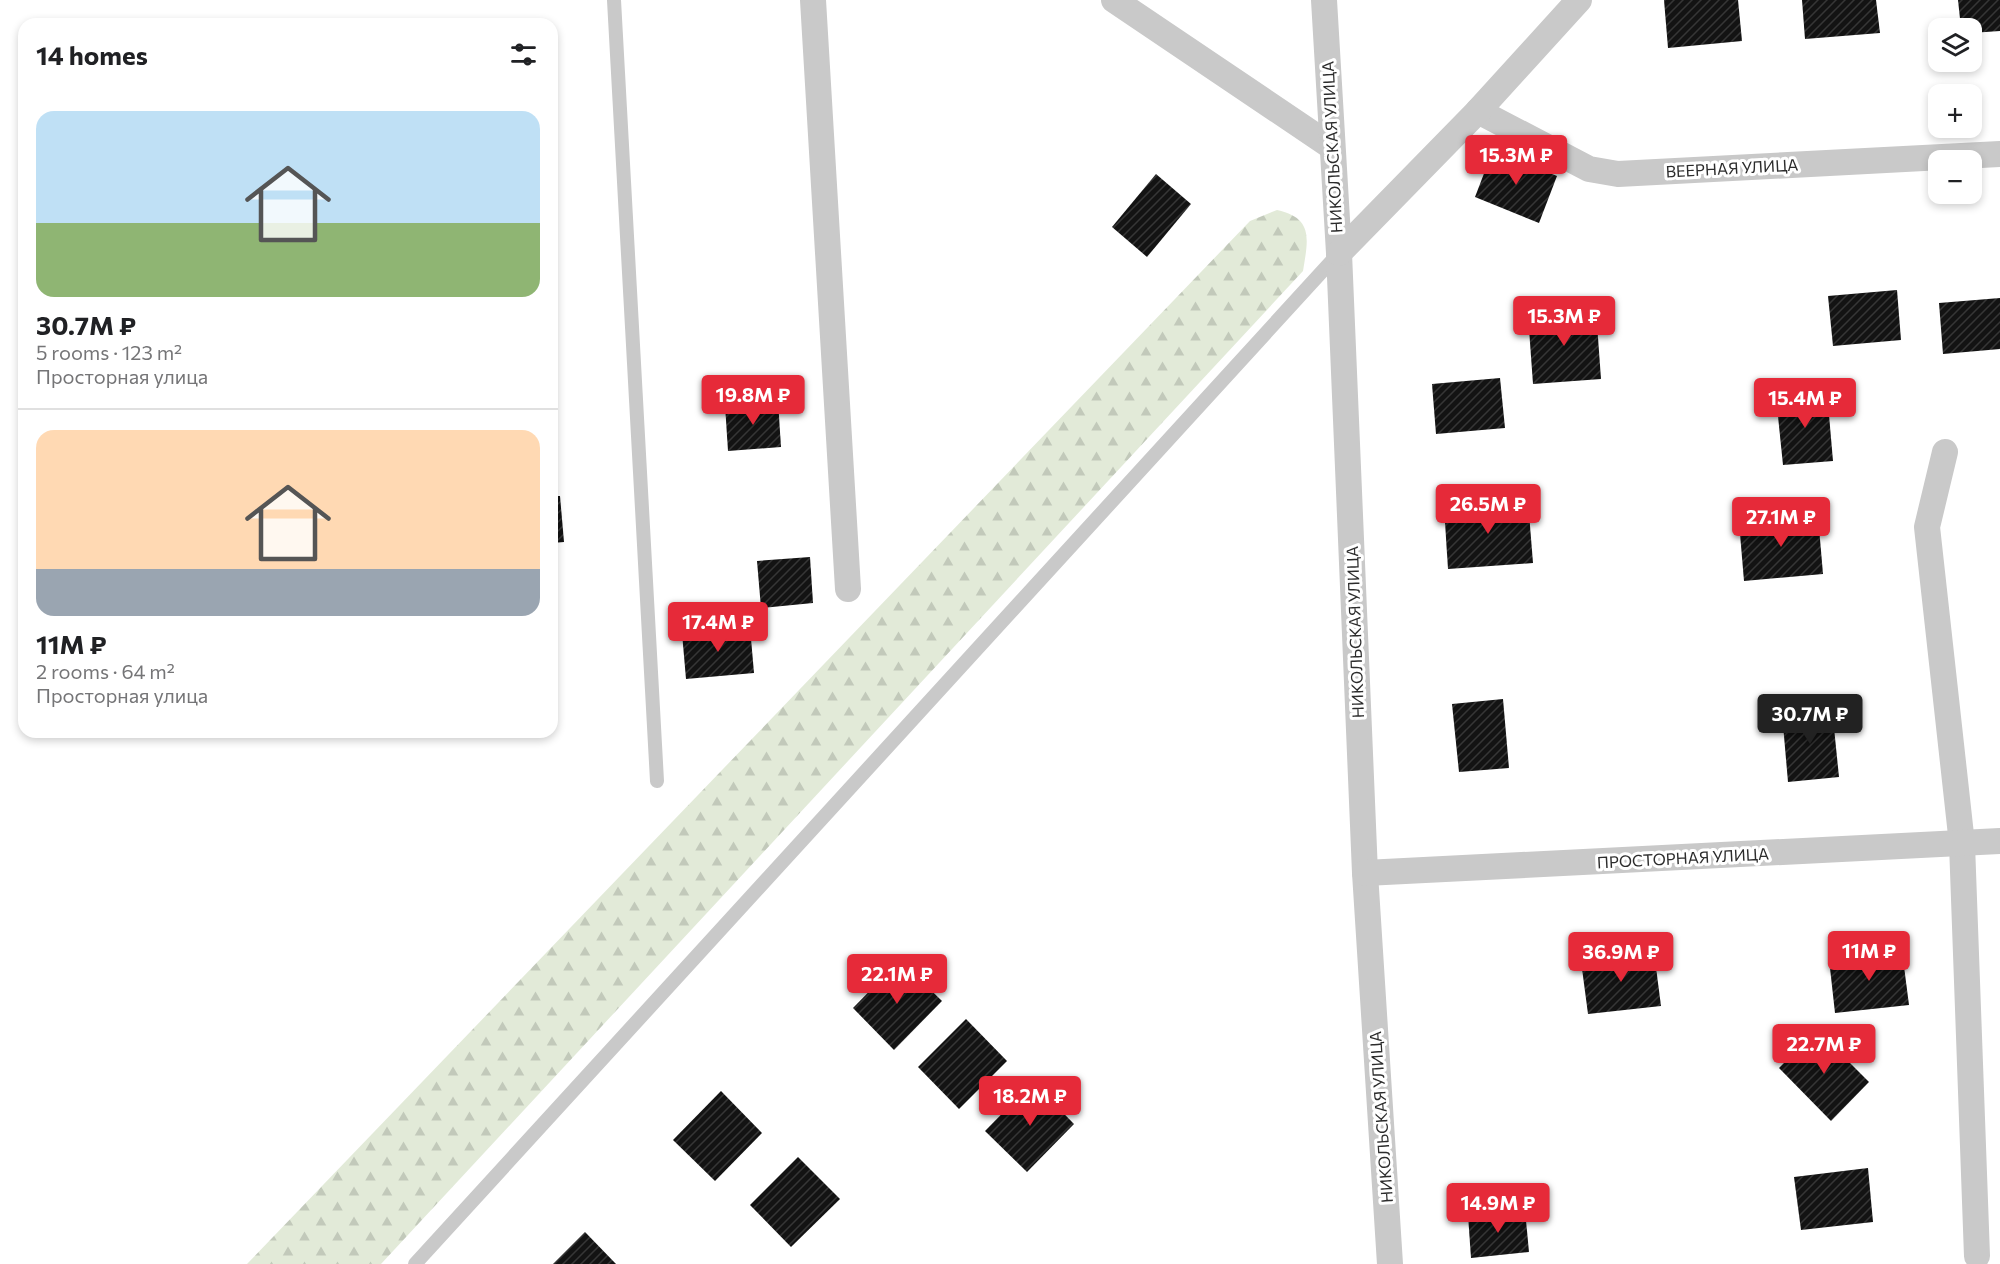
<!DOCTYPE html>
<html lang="en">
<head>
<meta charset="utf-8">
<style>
  :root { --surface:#fff; --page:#f6f6f6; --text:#202124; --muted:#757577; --line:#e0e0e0; --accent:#e62a39 }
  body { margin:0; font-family:Commissioner,sans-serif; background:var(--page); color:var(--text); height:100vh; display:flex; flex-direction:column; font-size:22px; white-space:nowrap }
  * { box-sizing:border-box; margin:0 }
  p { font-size:20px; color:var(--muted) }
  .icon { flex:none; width:33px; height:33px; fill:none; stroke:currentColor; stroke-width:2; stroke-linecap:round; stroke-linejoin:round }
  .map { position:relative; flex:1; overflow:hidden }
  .details { position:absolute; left:18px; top:18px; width:540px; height:720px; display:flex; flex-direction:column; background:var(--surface); border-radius:18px; box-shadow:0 3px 9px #0003 }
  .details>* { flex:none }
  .tools { position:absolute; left:1928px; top:18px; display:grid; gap:12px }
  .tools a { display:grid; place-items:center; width:54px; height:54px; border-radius:12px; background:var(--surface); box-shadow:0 3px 9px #0003; font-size:30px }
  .price { position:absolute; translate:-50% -51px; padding:0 14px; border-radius:6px; background:var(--accent); color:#fff; font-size:20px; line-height:39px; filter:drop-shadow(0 2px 3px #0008) }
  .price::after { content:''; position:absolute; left:50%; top:36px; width:18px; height:14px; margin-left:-9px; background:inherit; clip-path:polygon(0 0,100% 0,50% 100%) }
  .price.active { background:#222; color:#fff }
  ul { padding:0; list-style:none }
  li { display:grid; align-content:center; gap:12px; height:318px; padding:0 18px }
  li+li { border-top:2px solid var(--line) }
  li span { display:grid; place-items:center; height:186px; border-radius:18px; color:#555 }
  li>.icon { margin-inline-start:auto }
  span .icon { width:108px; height:108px; fill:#fffc; stroke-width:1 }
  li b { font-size:26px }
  h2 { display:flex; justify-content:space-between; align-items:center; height:72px; padding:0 18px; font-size:26px }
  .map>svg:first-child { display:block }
  .forest { fill:url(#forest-firs) }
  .building { fill:url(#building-hatch) }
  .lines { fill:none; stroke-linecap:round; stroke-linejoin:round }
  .lane { stroke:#c9c9c9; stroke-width:14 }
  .street { stroke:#c9c9c9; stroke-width:26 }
  .labels { text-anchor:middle; stroke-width:6; stroke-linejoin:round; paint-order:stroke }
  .street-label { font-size:16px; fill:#2c2c2c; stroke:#fff }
</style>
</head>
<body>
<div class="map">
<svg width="2000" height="1264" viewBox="0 0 2000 1264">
  <defs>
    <pattern id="forest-firs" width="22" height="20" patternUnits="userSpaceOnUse" patternTransform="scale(1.5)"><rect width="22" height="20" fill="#e2ead8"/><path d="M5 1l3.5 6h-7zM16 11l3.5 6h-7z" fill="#c2c9ba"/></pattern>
    <pattern id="building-hatch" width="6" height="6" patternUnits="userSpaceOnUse" patternTransform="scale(1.5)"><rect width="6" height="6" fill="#131313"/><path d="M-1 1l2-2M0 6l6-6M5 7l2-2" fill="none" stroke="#363636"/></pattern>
  </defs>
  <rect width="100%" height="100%" fill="#fff"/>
  <path class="forest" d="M1277,210C1314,218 1308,240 1303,271L381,1264H247L1250,221Z"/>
  <g class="building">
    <polygon points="1664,0 1738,0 1742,41 1668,48"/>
    <polygon points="1802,0 1876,0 1880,33 1805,39"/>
    <polygon points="1958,0 2000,0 2000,31 1971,33 1971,28 1961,28"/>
    <polygon points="1493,150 1557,176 1539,223 1475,197"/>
    <polygon points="1156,174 1191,204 1147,257 1112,227"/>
    <polygon points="1897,290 1901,340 1833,346 1828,296"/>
    <polygon points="2000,298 2000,349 1943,354 1939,303"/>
    <polygon points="1596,310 1601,379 1533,384 1528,315"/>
    <polygon points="1500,378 1505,428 1436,434 1432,384"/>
    <polygon points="1827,392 1833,461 1783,465 1776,397"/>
    <polygon points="778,401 781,447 728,451 725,405"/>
    <polygon points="552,496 560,496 564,542 552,543"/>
    <polygon points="1528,501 1533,563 1448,569 1444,507"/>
    <polygon points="1818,516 1823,574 1744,581 1739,522"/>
    <polygon points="810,557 813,603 761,608 757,561"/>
    <polygon points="750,627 754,673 686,679 682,633"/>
    <polygon points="1503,699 1509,768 1459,772 1452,704"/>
    <polygon points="1832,708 1839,777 1788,782 1782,713"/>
    <polygon points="1902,951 1909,1005 1835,1013 1829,959"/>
    <polygon points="1654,952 1661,1006 1588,1014 1581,961"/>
    <polygon points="900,960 942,1001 894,1050 853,1008"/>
    <polygon points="966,1019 1007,1061 959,1109 918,1067"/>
    <polygon points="1817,1030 1869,1082 1831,1121 1779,1068"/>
    <polygon points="1033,1082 1074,1124 1027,1172 985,1131"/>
    <polygon points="721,1091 762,1133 715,1181 673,1140"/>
    <polygon points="798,1157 840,1199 791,1247 750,1205"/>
    <polygon points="1868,1168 1873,1222 1801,1230 1794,1177"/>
    <polygon points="1525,1210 1529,1252 1471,1258 1468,1215"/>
    <polygon points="585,1232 616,1264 553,1264"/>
  </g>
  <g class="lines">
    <g class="lane">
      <polyline points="614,0 657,781"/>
      <polyline points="415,1264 1339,253"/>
    </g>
    <g class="street">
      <polyline points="813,0 848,589"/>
      <polyline points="1114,0 1332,147"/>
      <polyline points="1324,0 1339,253 1365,873 1390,1264"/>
      <polyline points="1478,111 1589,169 1618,174 2000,154"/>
      <polyline points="1339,253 1478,111 1579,0"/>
      <polyline points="1945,452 1927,527 1962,844 1977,1256"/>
      <polyline points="1365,873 2000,841"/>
    </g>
  </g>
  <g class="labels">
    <g class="street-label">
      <text transform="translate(1332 147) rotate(-93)" y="6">НИКОЛЬСКАЯ УЛИЦА</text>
      <text transform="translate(1732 168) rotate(-3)" y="6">ВЕЕРНАЯ УЛИЦА</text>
      <text transform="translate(1355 632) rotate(-92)" y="6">НИКОЛЬСКАЯ УЛИЦА</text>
      <text transform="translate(1683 858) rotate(-3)" y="6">ПРОСТОРНАЯ УЛИЦА</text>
      <text transform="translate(1381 1117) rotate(-94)" y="6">НИКОЛЬСКАЯ УЛИЦА</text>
    </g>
  </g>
</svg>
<div class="tools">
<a><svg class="icon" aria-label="layers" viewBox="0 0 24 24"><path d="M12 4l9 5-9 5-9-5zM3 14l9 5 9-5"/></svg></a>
<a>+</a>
<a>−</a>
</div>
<b class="price" style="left:1516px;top:186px">15.3M ₽</b>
<b class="price" style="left:1564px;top:347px">15.3M ₽</b>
<b class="price" style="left:753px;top:426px">19.8M ₽</b>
<b class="price" style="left:1805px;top:429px">15.4M ₽</b>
<b class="price" style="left:1488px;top:535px">26.5M ₽</b>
<b class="price" style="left:1781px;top:548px">27.1M ₽</b>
<b class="price" style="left:718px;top:653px">17.4M ₽</b>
<b class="price active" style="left:1810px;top:745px">30.7M ₽</b>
<b class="price" style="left:1869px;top:982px">11M ₽</b>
<b class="price" style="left:1621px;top:983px">36.9M ₽</b>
<b class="price" style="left:897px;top:1005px">22.1M ₽</b>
<b class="price" style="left:1824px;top:1075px">22.7M ₽</b>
<b class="price" style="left:1030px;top:1127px">18.2M ₽</b>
<b class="price" style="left:1498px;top:1234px">14.9M ₽</b>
<section class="details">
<h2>14 homes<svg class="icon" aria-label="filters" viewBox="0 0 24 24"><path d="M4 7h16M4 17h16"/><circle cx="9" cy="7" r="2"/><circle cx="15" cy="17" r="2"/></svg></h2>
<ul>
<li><span style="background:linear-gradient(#bfe0f5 60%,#8fb573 0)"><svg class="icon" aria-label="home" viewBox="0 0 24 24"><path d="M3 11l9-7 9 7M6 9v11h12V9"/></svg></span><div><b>30.7M ₽</b><p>5 rooms · 123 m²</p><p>Просторная улица</p></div></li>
<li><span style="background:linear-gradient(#ffd9b3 75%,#9aa5b1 0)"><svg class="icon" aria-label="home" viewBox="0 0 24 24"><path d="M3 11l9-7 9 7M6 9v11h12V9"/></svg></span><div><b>11M ₽</b><p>2 rooms · 64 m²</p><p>Просторная улица</p></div></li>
</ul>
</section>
</div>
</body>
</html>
